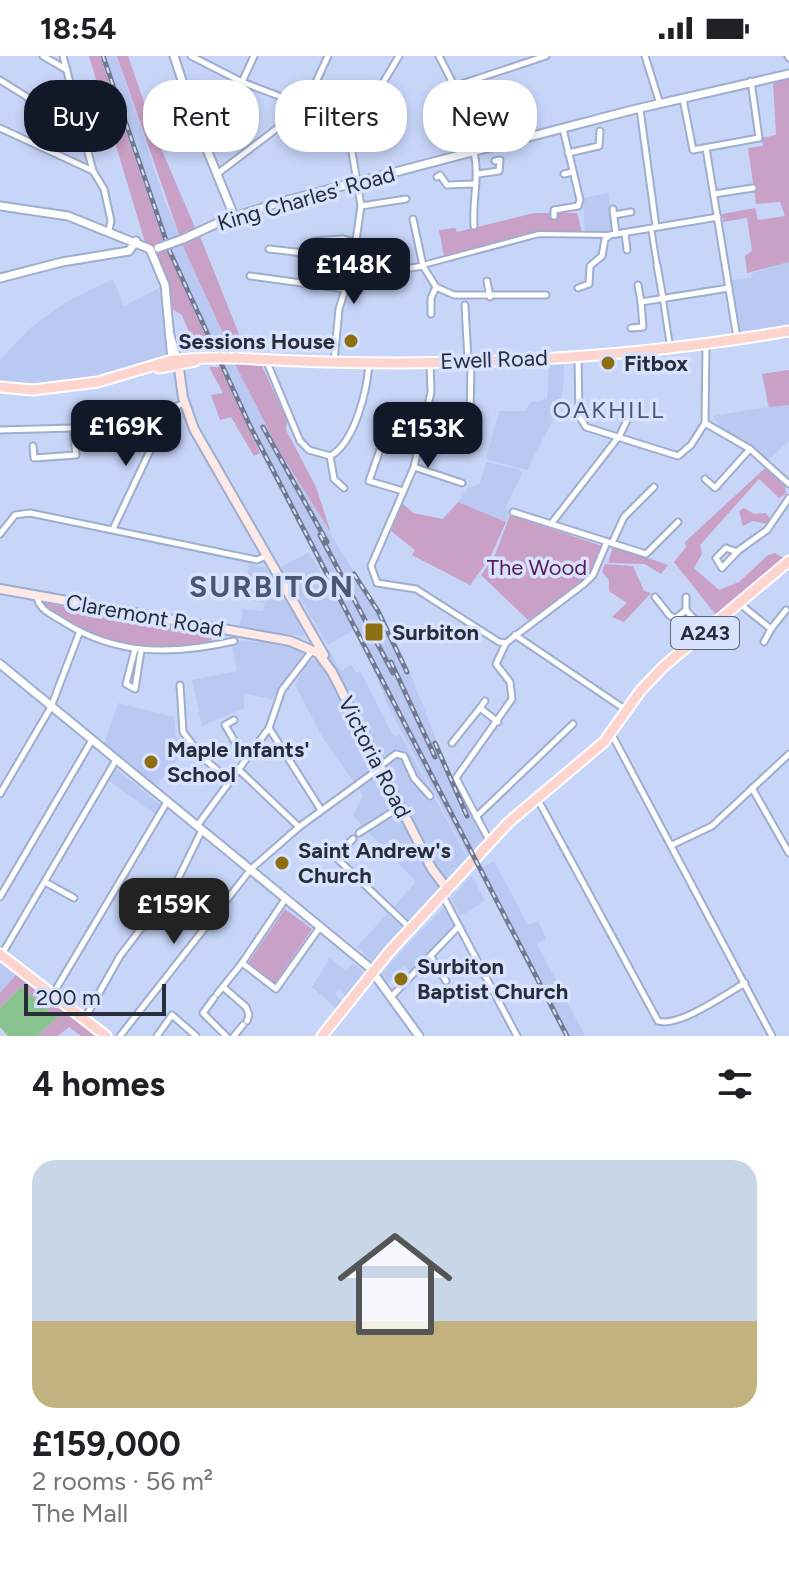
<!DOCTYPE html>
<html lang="en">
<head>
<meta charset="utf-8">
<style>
  :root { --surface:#fff; --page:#f6f6f6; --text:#202124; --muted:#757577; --line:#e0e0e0; --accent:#111827 }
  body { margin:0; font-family:Figtree,sans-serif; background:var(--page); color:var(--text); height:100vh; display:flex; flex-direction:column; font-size:30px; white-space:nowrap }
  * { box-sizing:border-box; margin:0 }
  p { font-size:26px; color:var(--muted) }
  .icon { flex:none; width:44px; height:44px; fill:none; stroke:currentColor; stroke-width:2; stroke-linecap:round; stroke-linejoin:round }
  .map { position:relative; height:980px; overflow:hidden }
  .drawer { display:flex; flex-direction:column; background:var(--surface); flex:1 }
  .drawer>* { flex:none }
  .hud { position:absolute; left:24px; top:24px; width:742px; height:72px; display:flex; gap:16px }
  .scale { position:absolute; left:24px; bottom:20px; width:142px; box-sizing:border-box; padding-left:8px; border:4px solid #282d3a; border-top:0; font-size:22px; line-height:28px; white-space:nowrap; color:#282d3a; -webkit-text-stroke:6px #d7e2fe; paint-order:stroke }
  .price { position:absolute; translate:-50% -68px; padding:0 18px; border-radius:16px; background:var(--accent); color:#fff; font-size:26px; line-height:52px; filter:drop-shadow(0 2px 4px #0008) }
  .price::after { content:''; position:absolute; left:50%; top:48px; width:24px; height:18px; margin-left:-12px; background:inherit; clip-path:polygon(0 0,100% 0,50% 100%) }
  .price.active { background:#222; color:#fff }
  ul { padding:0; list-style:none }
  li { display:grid; align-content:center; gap:16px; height:424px; padding:0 32px }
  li+li { border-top:2px solid var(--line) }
  li span { display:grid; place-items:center; height:248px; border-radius:24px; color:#555 }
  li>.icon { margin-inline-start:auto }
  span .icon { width:144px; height:144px; fill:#fffc; stroke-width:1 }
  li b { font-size:34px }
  h2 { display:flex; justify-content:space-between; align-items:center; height:96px; padding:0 32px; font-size:34px }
  .chip { padding:0 28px; border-radius:32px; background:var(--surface); box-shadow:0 4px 12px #0003; font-size:28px; line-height:72px }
  .chip.active { background:var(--accent); color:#fff }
  .status { display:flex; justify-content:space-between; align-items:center; height:56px; padding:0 40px; background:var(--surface); direction:ltr }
  .status svg { height:22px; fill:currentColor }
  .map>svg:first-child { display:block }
  .built { fill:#b9c9f2 }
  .green { fill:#c9a0c6 }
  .water { fill:#88c390 }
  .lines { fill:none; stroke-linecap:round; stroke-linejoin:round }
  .pedestrian-casing { stroke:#9fadce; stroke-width:8 }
  .minor-casing { stroke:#9fadce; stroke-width:9 }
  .tertiary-casing { stroke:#9fadce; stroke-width:11 }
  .secondary-casing { stroke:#9fadce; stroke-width:12 }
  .primary-casing { stroke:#fff; stroke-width:13 }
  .pedestrian { stroke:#fff; stroke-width:4 }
  .minor { stroke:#fff; stroke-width:5 }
  .tertiary { stroke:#fff; stroke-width:7 }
  .secondary { stroke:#fee9e6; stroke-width:8 }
  .primary { stroke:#fdd4ce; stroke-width:9 }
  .rail-casing { stroke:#707990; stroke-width:5 }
  .rail { stroke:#d7e2fe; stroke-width:2; stroke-dasharray:6; stroke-linecap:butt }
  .tertiary-bridge-casing { stroke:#9fadce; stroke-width:11; stroke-linecap:butt }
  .primary-bridge-casing { stroke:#fff; stroke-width:13; stroke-linecap:butt }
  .tertiary-bridge { stroke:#fff; stroke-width:7 }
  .primary-bridge { stroke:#fdd4ce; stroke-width:9 }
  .poi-dot { fill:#8d6e11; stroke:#d7e2fe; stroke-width:3 }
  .labels { text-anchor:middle; stroke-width:7; stroke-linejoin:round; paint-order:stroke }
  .shield { fill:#d7e2fe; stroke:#5c6375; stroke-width:2 }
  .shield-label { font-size:20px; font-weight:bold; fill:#282d3a }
  .street-label { font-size:22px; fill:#282d3a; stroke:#d7e2fe }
  .poi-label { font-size:22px; font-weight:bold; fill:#282d3a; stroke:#d7e2fe; text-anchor:start }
  .park-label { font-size:22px; fill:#5a1a5a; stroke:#d7e2fe }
  .neighbourhood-label { font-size:24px; letter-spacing:2px; fill:#4b5674; stroke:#d7e2fe }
  .district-label { font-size:30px; font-weight:bold; letter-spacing:2px; fill:#4b5674; stroke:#d7e2fe }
</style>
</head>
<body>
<div class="status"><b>18:54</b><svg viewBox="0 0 49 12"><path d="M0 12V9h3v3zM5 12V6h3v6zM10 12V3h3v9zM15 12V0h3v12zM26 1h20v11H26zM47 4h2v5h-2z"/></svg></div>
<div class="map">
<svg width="789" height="980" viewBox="0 0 789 980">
  <rect width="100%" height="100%" fill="#c7d5f8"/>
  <g class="built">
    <polygon points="102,0 117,0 164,143 235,308 279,395 386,567 406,607 443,701 486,789 471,805 389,652 364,590 260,397 177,219"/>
    <polygon points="608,137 613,175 585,179 583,142"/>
    <polygon points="789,206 789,269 739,276 731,224 751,222 752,217"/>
    <polygon points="113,223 124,250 159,232 166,298 162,303 141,306 95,323 36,333 0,332 0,304 30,272 66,246"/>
    <polygon points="549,307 564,309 563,333 559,352 527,414 486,403 499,355 525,355 531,346 547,343"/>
    <polygon points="789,314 789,385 768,404 720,371 713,360 768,351 762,318"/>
    <polygon points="486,406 519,413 522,418 506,450 509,458 506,466 458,446 468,432 480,427"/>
    <polygon points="309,496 354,574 328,589 281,511"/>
    <polygon points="249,508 266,512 302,571 304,580 239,572 243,553 263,555 265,547 245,543"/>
    <polygon points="242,584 302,593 303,598 272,643 245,638 244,652 202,670 192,624 237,615 232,589"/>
    <polygon points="329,595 341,615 352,609 356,617 360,615 394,681 400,678 468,803 411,867 394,850 416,826 353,760 363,739 323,682 295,629 306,608"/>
    <polygon points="118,647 174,661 176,680 187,690 155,731 104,688"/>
    <polygon points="115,712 162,750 156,759 108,724"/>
    <polygon points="494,805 528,869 538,865 546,883 537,888 585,980 565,980 479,814"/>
    <polygon points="472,819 485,845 460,860 451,843"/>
    <polygon points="445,850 456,871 412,917 404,910 387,929 381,917"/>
    <polygon points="387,858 404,873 374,907 357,891"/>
    <polygon points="330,902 346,915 353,907 364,917 347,942 339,934 335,938 344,946 338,954 312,931"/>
    <polygon points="0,907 16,919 0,937"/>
  </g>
  <g class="green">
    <polygon points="89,0 100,0 164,187 153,191 145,186"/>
    <polygon points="117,0 128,0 155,78 196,174 180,181"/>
    <polygon points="789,23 789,206 747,217 745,200 752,195 747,162 723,166 722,158 755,152 758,164 785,160 780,146 756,148 748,92 763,90 762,82 776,79 773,26"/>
    <path d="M534,157H577L582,176C570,184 554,175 540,176C507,179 476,196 444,200L439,174L455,172L457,176Z"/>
    <polygon points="199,178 244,291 244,296 230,293 182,188"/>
    <path d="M166,193L212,294L197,296L182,259L172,253C174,232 159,217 157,197Z"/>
    <polygon points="235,308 262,310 287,364 286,374 316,431 331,477 279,395"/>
    <polygon points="209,311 220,311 260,397 254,400 231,361 220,364 211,339 223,337"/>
    <polygon points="789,314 789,349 769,351 762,318"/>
    <polygon points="765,412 785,430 786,438 779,442 759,423 700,489 702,498 694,512 719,534 739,526 768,499 775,497 783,502 716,559 674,506 686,491 685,486"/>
    <polygon points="458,446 506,466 490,502 470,529 412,499 415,494 391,475 402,447 413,457 443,463"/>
    <polygon points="744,452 754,458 766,457 771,464 768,468 753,465 743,470 739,455"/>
    <path d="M510,459L602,490C591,527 558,546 528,564L481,519L495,499Z"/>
    <polygon points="613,490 668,509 661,518 645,508 608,507"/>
    <polygon points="605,508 633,510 644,535 651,537 624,566 612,561 627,547 609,535 609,524 602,516"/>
    <path d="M44,547L211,577L212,588C161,597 105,594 62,562C55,557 47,553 44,547Z"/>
    <polygon points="285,853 312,873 275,927 248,907"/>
    <polygon points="16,919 95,980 81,980 69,971 58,980 37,980 57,962 21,931 0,952 0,937"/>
  </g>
  <polygon class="water" points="21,931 57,962 37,980 8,980 0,971 0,952"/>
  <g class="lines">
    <g class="pedestrian-casing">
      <g id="pedestrian">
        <polyline points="651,172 657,209"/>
        <polyline points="423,209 539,178 610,179"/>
        <polyline points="663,244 670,290"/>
      </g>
    </g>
    <g class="minor-casing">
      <g id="minor">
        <polyline points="43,0 67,14"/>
        <polyline points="63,0 93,115 104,133 111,165 109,174"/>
        <polyline points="191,0 242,26 350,67"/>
        <polyline points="439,0 486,92"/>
        <polyline points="645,0 660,48"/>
        <polyline points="788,0 789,2"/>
        <polyline points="0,24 27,41 38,61 84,81"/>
        <polyline points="242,26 254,0"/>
        <polyline points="455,30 546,0"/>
        <polyline points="683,43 693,94 759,82 751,25"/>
        <polyline points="640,53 656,171"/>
        <polyline points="0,72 93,115"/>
        <polyline points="706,92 737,282"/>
        <path d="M474,96C480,120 472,144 474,170"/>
        <polyline points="568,97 599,90 600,75"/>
        <polyline points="217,118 304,52 328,0"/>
        <polyline points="478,118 499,115 500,104 495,105"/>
        <polyline points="564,118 573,116"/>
        <polyline points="437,121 440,119 447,129 474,128"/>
        <polyline points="714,138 753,132"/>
        <polyline points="361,150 406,143"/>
        <polyline points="613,153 616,178"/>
        <polyline points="614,159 631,156"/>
        <polyline points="554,160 554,154 578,150 580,144 563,73"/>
        <polyline points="413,163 423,210"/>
        <polyline points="625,177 627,194"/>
        <polyline points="315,185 342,183 356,186"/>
        <polyline points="269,193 304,197 352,212"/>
        <polyline points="657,209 663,243"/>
        <polyline points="250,220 346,233"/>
        <polyline points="350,222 423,210 436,231 454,239 546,239"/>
        <polyline points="487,225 490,241"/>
        <polyline points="638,229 641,246"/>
        <polyline points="578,232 589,228 590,210 602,200 605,183 610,179 718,161"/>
        <polyline points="465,249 468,304"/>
        <polyline points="431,258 431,242 436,231"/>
        <polyline points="631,272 643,271 641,246 729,232"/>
        <polyline points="706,288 705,367 750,393 789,428"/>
        <polyline points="578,301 579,360 586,371 678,400 691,389 705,367"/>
        <path d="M266,304L300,385L309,394L330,400C355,387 367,334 369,308"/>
        <polyline points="334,305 339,253 352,212 361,150 348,72 374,42 399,0"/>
        <polyline points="430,305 431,336 414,411 371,510 377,527 416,533 499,586 506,587 496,608 510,626 512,643 456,722 490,786"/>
        <polyline points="470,365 471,306"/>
        <polyline points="0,374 73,372 164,356 184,347"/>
        <polyline points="383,385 369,425 403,435"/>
        <polyline points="33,390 34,402 76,399 73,372"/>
        <polyline points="330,400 334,423 344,432"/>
        <polyline points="414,411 462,427"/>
        <polyline points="705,423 715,432 750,393"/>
        <polyline points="513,456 646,498 678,466"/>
        <polyline points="551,468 620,379 628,362"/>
        <polyline points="113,473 164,365 164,356"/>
        <polyline points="0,478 15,459 30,457 257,504 266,500"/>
        <polyline points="612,487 624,461 654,431"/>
        <polyline points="737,496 726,492 716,502 722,512 739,494 767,474 789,442"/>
        <path d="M37,540C38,553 51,558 62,565C116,600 173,599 234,585"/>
        <polyline points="655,541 670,560 676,562 686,554 686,541"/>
        <polyline points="740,548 771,573 786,554"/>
        <polyline points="686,554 705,575"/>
        <polyline points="515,579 626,654"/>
        <polyline points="764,586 771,573"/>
        <polyline points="506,587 584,528 593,519 607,486"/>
        <polyline points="135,593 126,628 135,633 141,594"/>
        <polyline points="180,629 183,676 203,702 229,724"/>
        <polyline points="480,652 485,645"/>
        <polyline points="234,664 225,669 235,686 250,698"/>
        <polyline points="269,672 321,754"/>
        <polyline points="611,677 772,980"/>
        <polyline points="452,687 480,652 498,666"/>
        <polyline points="380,710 396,698 404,700 414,722 430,740"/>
        <polyline points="238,713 299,771"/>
        <polyline points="752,732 789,797"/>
        <polyline points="0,738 51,651 80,575"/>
        <path d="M537,742L658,965C678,972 726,938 745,927"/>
        <polyline points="476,761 573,668"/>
        <polyline points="197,770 269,672 282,634 312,595"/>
        <polyline points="359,777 400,751"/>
        <polyline points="672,789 712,770 789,698"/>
        <polyline points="325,791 410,872"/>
        <polyline points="336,800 353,783"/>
        <polyline points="45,826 74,842"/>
        <polyline points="443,840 517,980"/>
        <polyline points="0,841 92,684"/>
        <polyline points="286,842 242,907 276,933 320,871"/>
        <polyline points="2,898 116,704"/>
        <polyline points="431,901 446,925"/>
        <polyline points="223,931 246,951 249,959 247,965"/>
        <polyline points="53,938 167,746"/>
        <polyline points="217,938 242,907"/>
        <polyline points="391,941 459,870"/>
        <polyline points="214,942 203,957 226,980"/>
        <polyline points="85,962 120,900 177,825 202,774"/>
        <polyline points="120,980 251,813 299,771 380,712"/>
        <polyline points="157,980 172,959 196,980"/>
        <polyline points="234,980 243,969"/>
      </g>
    </g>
    <g class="tertiary-casing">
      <g id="tertiary">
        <polyline points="174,0 195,64 234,160"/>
        <polyline points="0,150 68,160 150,193 165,229 172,304"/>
        <polyline points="183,183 222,165 281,146 632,54 789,18"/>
        <polyline points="0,222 62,206 129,195 136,185"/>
        <polyline points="170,279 177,303"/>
        <polyline points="0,608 369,911 419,980"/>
      </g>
    </g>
    <g class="secondary-casing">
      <g id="secondary">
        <polyline points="178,305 183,342 194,373 324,599"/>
        <polyline points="0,533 290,585 318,597 332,616 432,813 448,834"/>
      </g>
    </g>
    <g class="primary-casing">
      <g id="primary">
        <path d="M238,302C421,313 608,306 789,275"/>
        <polyline points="159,312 195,305"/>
        <polyline points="0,331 33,334 98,326 172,304 207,302"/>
        <polyline points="0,898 106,980"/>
        <polyline points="322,980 389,896 509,766 604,686 641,634 664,610 789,505"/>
      </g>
    </g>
    <use href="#pedestrian" class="pedestrian"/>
    <use href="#minor" class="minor"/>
    <use href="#tertiary" class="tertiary"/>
    <use href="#secondary" class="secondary"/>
    <use href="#primary" class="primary"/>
    <g class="rail-casing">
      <g id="rail">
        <polyline points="103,0 170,196 250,370 567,980"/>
        <polyline points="263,371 327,486"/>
        <polyline points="320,479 393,617"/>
        <polyline points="354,518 378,555 407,616"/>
        <polyline points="391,606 435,701"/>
        <polyline points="435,687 467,760"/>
      </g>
    </g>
    <use href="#rail" class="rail"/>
    <g class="tertiary-bridge-casing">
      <polyline id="tertiary-bridge" points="158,192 183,183"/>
    </g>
    <g class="primary-bridge-casing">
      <polyline id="primary-bridge" points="207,302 238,302"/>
    </g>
    <use href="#tertiary-bridge" class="tertiary-bridge"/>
    <use href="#primary-bridge" class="primary-bridge"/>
  </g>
  <g class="poi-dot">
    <circle cx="351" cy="285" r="8"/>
    <circle cx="608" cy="307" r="8"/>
    <rect x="364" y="566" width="20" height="20" rx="4"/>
    <circle cx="151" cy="706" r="8"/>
    <circle cx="282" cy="807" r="8"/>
    <circle cx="401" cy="923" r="8"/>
  </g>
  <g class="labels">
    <rect class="shield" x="671" y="561" width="68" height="32" rx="6"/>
    <g class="shield-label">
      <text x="705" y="584">A243</text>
    </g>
    <g class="street-label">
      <text transform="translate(306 142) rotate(-16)" y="8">King Charles' Road</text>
      <text transform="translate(494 303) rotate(-2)" y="8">Ewell Road</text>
      <text transform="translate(145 559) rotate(10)" y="8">Claremont Road</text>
      <text transform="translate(375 701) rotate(63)" y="8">Victoria Road</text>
    </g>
    <g class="poi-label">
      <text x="335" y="293" text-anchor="end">Sessions House</text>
      <text x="624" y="315">Fitbox</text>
      <text x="392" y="584">Surbiton</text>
      <text x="167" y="701">Maple Infants'<tspan x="167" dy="25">School</tspan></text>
      <text x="298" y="802">Saint Andrew's<tspan x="298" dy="25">Church</tspan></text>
      <text x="417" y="918">Surbiton<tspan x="417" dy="25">Baptist Church</tspan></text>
    </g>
    <g class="park-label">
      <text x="537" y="519">The Wood</text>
    </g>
    <g class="neighbourhood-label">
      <text x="609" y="362">OAKHILL</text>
    </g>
    <g class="district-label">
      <text x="272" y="541">SURBITON</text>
    </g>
  </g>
</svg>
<div class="scale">200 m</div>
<b class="price" style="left:354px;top:250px">£148K</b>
<b class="price" style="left:126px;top:412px">£169K</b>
<b class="price" style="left:428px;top:414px">£153K</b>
<b class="price active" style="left:174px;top:890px">£159K</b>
<div class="hud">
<a class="chip active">Buy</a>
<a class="chip">Rent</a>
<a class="chip">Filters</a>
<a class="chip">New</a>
</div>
</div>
<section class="drawer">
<h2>4 homes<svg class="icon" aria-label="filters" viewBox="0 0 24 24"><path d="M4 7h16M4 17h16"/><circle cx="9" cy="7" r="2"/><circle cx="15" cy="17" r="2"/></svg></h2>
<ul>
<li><span style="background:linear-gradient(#c9d6e8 65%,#c2b280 0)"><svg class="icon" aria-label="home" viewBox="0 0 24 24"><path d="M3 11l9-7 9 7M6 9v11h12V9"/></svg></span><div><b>£159,000</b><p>2 rooms · 56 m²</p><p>The Mall</p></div></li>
</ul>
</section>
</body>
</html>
